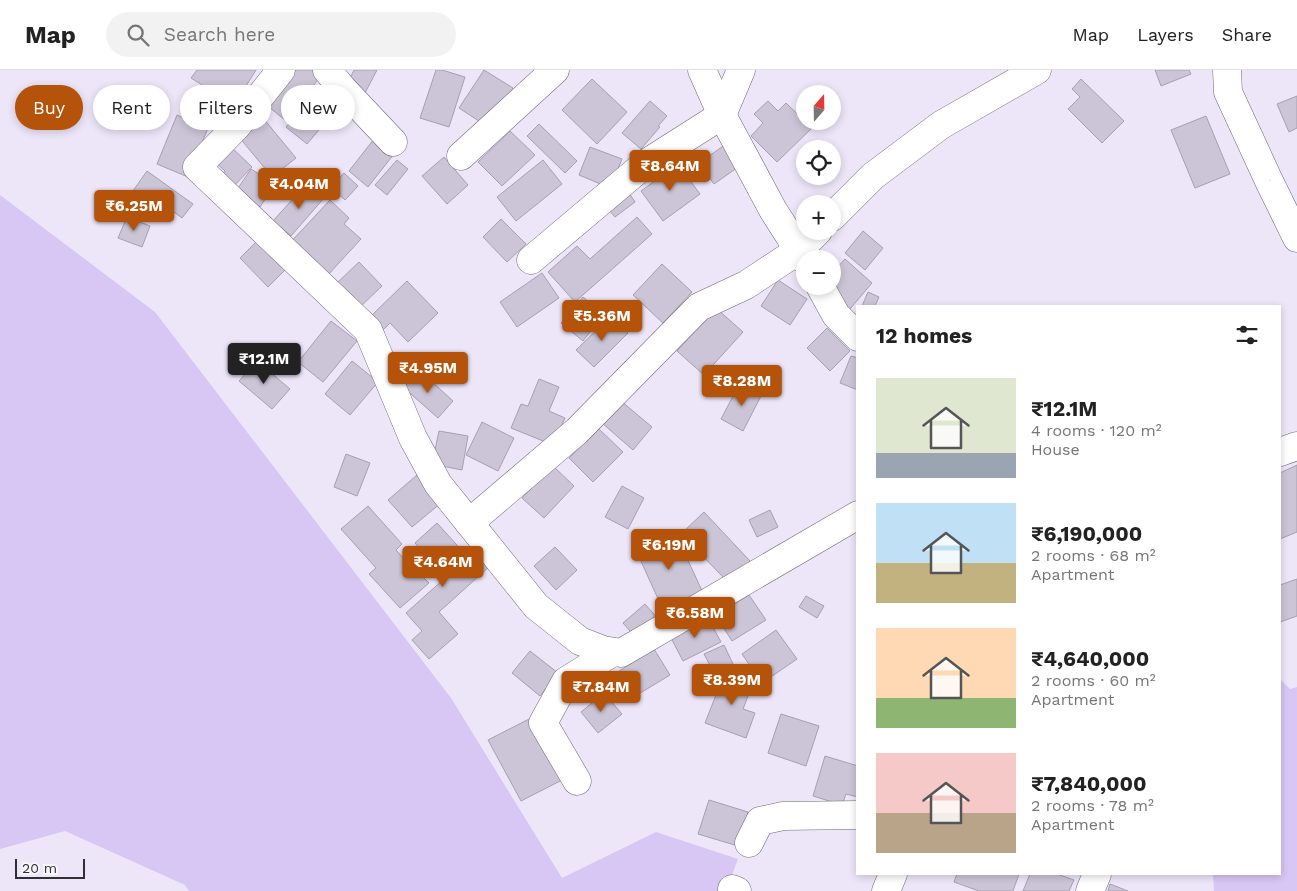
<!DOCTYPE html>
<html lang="en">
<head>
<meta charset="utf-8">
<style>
  :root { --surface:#fff; --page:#f2f2f2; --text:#222; --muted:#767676; --line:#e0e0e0; --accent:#b45309 }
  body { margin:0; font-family:"Work Sans",sans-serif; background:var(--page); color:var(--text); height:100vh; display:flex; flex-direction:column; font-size:19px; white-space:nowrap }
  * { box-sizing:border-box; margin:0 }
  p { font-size:16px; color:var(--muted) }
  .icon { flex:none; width:28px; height:28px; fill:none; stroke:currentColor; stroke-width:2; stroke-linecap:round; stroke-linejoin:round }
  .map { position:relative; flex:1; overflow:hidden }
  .panel { position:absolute; left:856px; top:235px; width:425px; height:570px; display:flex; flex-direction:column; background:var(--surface); border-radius:0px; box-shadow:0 2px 8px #0003 }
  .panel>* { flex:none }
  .guide { position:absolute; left:15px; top:15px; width:475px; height:45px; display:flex; gap:10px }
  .needle { width:32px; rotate:20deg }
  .buttons { position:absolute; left:796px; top:15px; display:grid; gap:10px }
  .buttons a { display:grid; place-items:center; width:45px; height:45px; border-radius:50%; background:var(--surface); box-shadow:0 2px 8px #0003; font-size:25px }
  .scale { position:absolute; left:15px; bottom:12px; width:70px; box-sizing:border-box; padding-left:5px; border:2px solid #312e35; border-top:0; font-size:14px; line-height:18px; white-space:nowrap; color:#312e35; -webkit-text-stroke:4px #f8f6fd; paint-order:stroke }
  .price { position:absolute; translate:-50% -42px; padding:0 11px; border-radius:5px; background:var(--accent); color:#fff; font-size:16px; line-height:32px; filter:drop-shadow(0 1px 2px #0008) }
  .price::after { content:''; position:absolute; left:50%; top:30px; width:15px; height:11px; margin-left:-8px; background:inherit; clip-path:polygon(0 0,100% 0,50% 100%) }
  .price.current { background:#222; color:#fff }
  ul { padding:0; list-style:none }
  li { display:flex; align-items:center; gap:15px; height:125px; padding:0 20px }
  li span { display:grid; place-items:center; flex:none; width:140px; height:100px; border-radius:0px; color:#555 }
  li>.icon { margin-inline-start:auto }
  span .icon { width:60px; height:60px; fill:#fffc; stroke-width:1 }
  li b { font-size:21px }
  h2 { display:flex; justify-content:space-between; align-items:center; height:60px; padding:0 20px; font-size:21px }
  .tag { padding:0 18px; border-radius:22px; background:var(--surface); box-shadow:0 2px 8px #0003; font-size:18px; line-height:45px }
  .tag.current { background:var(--accent); color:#fff }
  header { display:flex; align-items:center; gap:30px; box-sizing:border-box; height:70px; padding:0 25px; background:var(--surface); border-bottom:1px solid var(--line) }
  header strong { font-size:24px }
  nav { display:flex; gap:28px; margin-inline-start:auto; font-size:18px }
  .search { width:350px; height:45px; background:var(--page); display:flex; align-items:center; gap:12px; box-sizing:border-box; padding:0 18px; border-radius:28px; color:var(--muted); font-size:19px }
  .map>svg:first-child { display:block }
  .green { fill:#d8c6f4 }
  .building { fill:#ccc5d7; stroke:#a69fb1 }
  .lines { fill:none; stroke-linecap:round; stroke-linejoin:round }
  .minor-casing { stroke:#6e6878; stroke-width:29 }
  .minor { stroke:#fff; stroke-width:28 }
</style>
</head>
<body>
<header>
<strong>Map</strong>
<div class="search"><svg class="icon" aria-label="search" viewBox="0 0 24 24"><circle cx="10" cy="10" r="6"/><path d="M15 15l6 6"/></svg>Search here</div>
<nav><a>Map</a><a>Layers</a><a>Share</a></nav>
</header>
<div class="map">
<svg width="1297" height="821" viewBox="0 0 1297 821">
  <rect width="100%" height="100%" fill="#ede6f9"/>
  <g class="green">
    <polygon points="0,125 155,242 451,628 562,808 656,762 738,789 726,821 189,821 185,815 65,761 0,779"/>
    <polygon points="1280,609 1290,619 1297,617 1297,821 1214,821 1213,804 1280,804"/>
  </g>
  <g class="building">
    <polygon points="197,0 256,0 234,35 191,8"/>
    <polygon points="291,0 326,0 285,50 264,33"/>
    <polygon points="354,0 377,0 365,23 347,14"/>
    <polygon points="436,0 442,0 465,7 449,57 420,48"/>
    <polygon points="484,0 513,18 488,57 459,38"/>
    <polygon points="1155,0 1189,0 1191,4 1161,16"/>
    <polygon points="592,9 627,42 597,74 562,40"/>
    <polygon points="1081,9 1124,51 1102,73 1068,39 1080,27 1072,19"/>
    <polygon points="322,15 342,33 307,74 286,57"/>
    <polygon points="1297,26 1297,58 1289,62 1277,34"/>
    <polygon points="650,31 667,46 658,56 660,57 641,79 622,63"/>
    <polygon points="768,31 778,41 786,33 812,58 777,92 751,66 763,53 754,44"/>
    <polygon points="177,45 208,58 188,107 157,94"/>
    <polygon points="1206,46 1230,104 1195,118 1171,60"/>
    <polygon points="263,48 296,88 272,107 239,67"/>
    <polygon points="539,54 577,91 565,103 527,66"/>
    <polygon points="510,61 535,85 502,116 478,92"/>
    <polygon points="374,69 394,84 368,117 349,101"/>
    <polygon points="729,72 744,93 714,114 699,93"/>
    <polygon points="229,75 252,97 233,117 221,106 225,101 214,91"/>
    <polygon points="590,77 622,89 610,118 579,105"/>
    <polygon points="444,87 468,115 447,134 422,106"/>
    <polygon points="397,90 408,99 387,125 375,115"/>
    <polygon points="543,90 562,114 516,151 497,127"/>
    <polygon points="678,94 700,124 663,151 641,121"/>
    <polygon points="251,99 275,114 260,137 236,121"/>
    <polygon points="147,101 193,134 182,148 163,134 156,144 130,125"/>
    <polygon points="344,103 358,116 345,130 331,117"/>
    <polygon points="307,113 324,128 291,166 273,151"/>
    <polygon points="629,123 635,132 615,147 608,139"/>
    <polygon points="330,130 349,148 344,154 361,169 327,206 288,175"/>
    <polygon points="127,147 150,156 142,177 118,168"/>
    <polygon points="637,147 652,164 575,232 548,202 577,176 590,189"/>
    <polygon points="501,149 526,174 507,192 483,167"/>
    <polygon points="863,161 883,178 865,200 845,183"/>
    <polygon points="260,168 288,197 268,217 240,188"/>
    <polygon points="845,189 872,213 850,239 825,216 832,216 832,203"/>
    <polygon points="359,192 382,216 359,238 336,214"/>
    <polygon points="662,194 692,222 663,253 633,225"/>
    <polygon points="542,203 559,228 517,257 500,232"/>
    <polygon points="778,210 807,229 790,255 761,236"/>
    <polygon points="407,211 438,243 408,272 390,253 382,261 369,248"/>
    <polygon points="868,222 879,227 875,236 862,236"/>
    <polygon points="583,227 604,244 583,271 561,253"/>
    <polygon points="716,238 743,262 704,305 677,281"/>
    <polygon points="611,246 628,263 594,297 576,280"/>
    <polygon points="331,251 357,271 323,312 298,292"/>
    <polygon points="827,258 850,281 830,301 807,278"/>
    <polygon points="851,286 858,288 858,320 840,313"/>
    <polygon points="257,291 290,319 272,339 239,311"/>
    <polygon points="352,291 378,312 350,345 325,324"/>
    <polygon points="419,300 453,331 438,348 403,317"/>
    <polygon points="539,309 559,317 549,341 565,348 553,375 511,358 521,334 528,336"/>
    <polygon points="740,313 762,324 743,361 721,349"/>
    <polygon points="621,331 652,357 633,380 602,353"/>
    <polygon points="482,352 514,368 498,401 466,385"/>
    <polygon points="599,359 623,382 593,412 569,388"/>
    <polygon points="439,361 468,366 462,400 432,394"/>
    <polygon points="346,384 370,393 357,426 334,417"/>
    <polygon points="1297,395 1297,462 1280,469 1280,403"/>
    <polygon points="553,396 574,416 544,448 522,428"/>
    <polygon points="417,405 441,433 412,457 388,430"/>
    <polygon points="622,416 644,428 628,459 605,447"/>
    <polygon points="368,436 402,474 396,480 421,508 423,507 429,513 400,538 369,504 376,498 341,459"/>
    <polygon points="770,440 778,457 757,467 749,450"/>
    <polygon points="704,442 750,491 728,512 681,464"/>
    <polygon points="437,453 465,484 473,477 490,496 439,542 458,564 429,589 412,570 422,561 406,543 445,508 415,473"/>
    <polygon points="674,460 704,525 664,542 635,478"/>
    <polygon points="555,477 577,500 556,520 534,496"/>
    <polygon points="1297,509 1297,546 1280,552 1280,515"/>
    <polygon points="749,525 766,550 732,571 716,546"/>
    <polygon points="806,526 824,536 817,548 799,537"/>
    <polygon points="645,534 658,549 636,568 623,553"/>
    <polygon points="708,548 721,572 683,591 670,566"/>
    <polygon points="776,560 797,589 762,613 742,584"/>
    <polygon points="724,575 733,594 714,603 704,584"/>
    <polygon points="654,579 670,605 632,628 616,603"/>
    <polygon points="530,581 558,603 540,626 512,603"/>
    <polygon points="725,602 753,613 743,639 755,643 746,668 705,653"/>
    <polygon points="604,623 622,644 598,663 581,642"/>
    <polygon points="781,644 819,656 806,696 768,683"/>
    <polygon points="531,648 564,709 521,731 488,670"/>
    <polygon points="825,686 858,696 858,727 846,724 842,735 813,726"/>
    <polygon points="709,730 748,742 738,776 698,764"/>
    <polygon points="957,804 1019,804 1013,821 979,821 954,812"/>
    <polygon points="1030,804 1057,804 1074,810 1069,821 1023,821"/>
    <polygon points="1110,814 1128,821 1108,821"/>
  </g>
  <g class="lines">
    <g class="minor-casing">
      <g id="minor">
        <polyline points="281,0 236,57 197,97 368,260 413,368 438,414 536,536 580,571 603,580 621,583 858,445"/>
        <polyline points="327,0 342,18 393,72"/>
        <polyline points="702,0 722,45 773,140 805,190"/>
        <polyline points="1227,0 1228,22 1269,111 1297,168"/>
        <polyline points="461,86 555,0"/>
        <polyline points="832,147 873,106 941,55 1037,0"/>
        <polyline points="531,190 645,94 722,45 741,0"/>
        <polyline points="820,216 836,245 858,267"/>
        <polyline points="1280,382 1297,376"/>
        <polyline points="469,453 577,361 699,237 746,215 799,180 818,161"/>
        <polyline points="577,711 543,653 566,611 613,582"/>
        <polyline points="749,773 760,751 783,746 858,745"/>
        <polyline points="732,819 737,821"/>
        <polyline points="886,821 893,804"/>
        <polyline points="1090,821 1097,804"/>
      </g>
    </g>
    <use href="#minor" class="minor"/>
  </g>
</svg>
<div class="buttons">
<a><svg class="needle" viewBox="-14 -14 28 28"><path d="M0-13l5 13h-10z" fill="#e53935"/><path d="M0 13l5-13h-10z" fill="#767676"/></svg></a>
<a><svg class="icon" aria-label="locate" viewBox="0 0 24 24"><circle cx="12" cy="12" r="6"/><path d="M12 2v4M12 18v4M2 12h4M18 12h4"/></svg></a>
<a>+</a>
<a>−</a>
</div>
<div class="scale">20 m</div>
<b class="price" style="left:670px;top:122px">₹8.64M</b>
<b class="price" style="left:299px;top:140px">₹4.04M</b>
<b class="price" style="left:134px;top:162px">₹6.25M</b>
<b class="price" style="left:602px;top:272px">₹5.36M</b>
<b class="price current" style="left:264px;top:315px">₹12.1M</b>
<b class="price" style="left:428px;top:324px">₹4.95M</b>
<b class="price" style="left:742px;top:337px">₹8.28M</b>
<b class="price" style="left:669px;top:501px">₹6.19M</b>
<b class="price" style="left:443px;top:518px">₹4.64M</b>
<b class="price" style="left:695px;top:569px">₹6.58M</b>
<b class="price" style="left:732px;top:636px">₹8.39M</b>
<b class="price" style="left:601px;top:643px">₹7.84M</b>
<div class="guide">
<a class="tag current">Buy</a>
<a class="tag">Rent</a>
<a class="tag">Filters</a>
<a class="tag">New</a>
</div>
<section class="panel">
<h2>12 homes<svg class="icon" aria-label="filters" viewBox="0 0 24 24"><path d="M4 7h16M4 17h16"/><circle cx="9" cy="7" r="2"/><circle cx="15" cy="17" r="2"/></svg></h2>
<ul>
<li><span style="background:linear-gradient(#dfe7d0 75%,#9aa5b1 0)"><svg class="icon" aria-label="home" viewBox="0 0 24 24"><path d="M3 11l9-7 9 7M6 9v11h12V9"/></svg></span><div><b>₹12.1M</b><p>4 rooms · 120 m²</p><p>House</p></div></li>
<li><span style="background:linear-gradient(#bfe0f5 60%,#c2b280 0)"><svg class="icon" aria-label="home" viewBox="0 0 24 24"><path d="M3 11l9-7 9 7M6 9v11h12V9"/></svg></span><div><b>₹6,190,000</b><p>2 rooms · 68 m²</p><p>Apartment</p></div></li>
<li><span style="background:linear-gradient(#ffd9b3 70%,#8fb573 0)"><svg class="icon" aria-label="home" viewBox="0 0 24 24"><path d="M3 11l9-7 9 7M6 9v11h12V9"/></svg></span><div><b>₹4,640,000</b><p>2 rooms · 60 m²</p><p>Apartment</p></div></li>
<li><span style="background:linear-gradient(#f6c9c9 60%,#b9a48a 0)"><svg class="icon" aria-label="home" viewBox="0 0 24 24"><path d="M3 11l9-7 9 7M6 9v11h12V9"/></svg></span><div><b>₹7,840,000</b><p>2 rooms · 78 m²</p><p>Apartment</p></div></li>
</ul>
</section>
</div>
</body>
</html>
